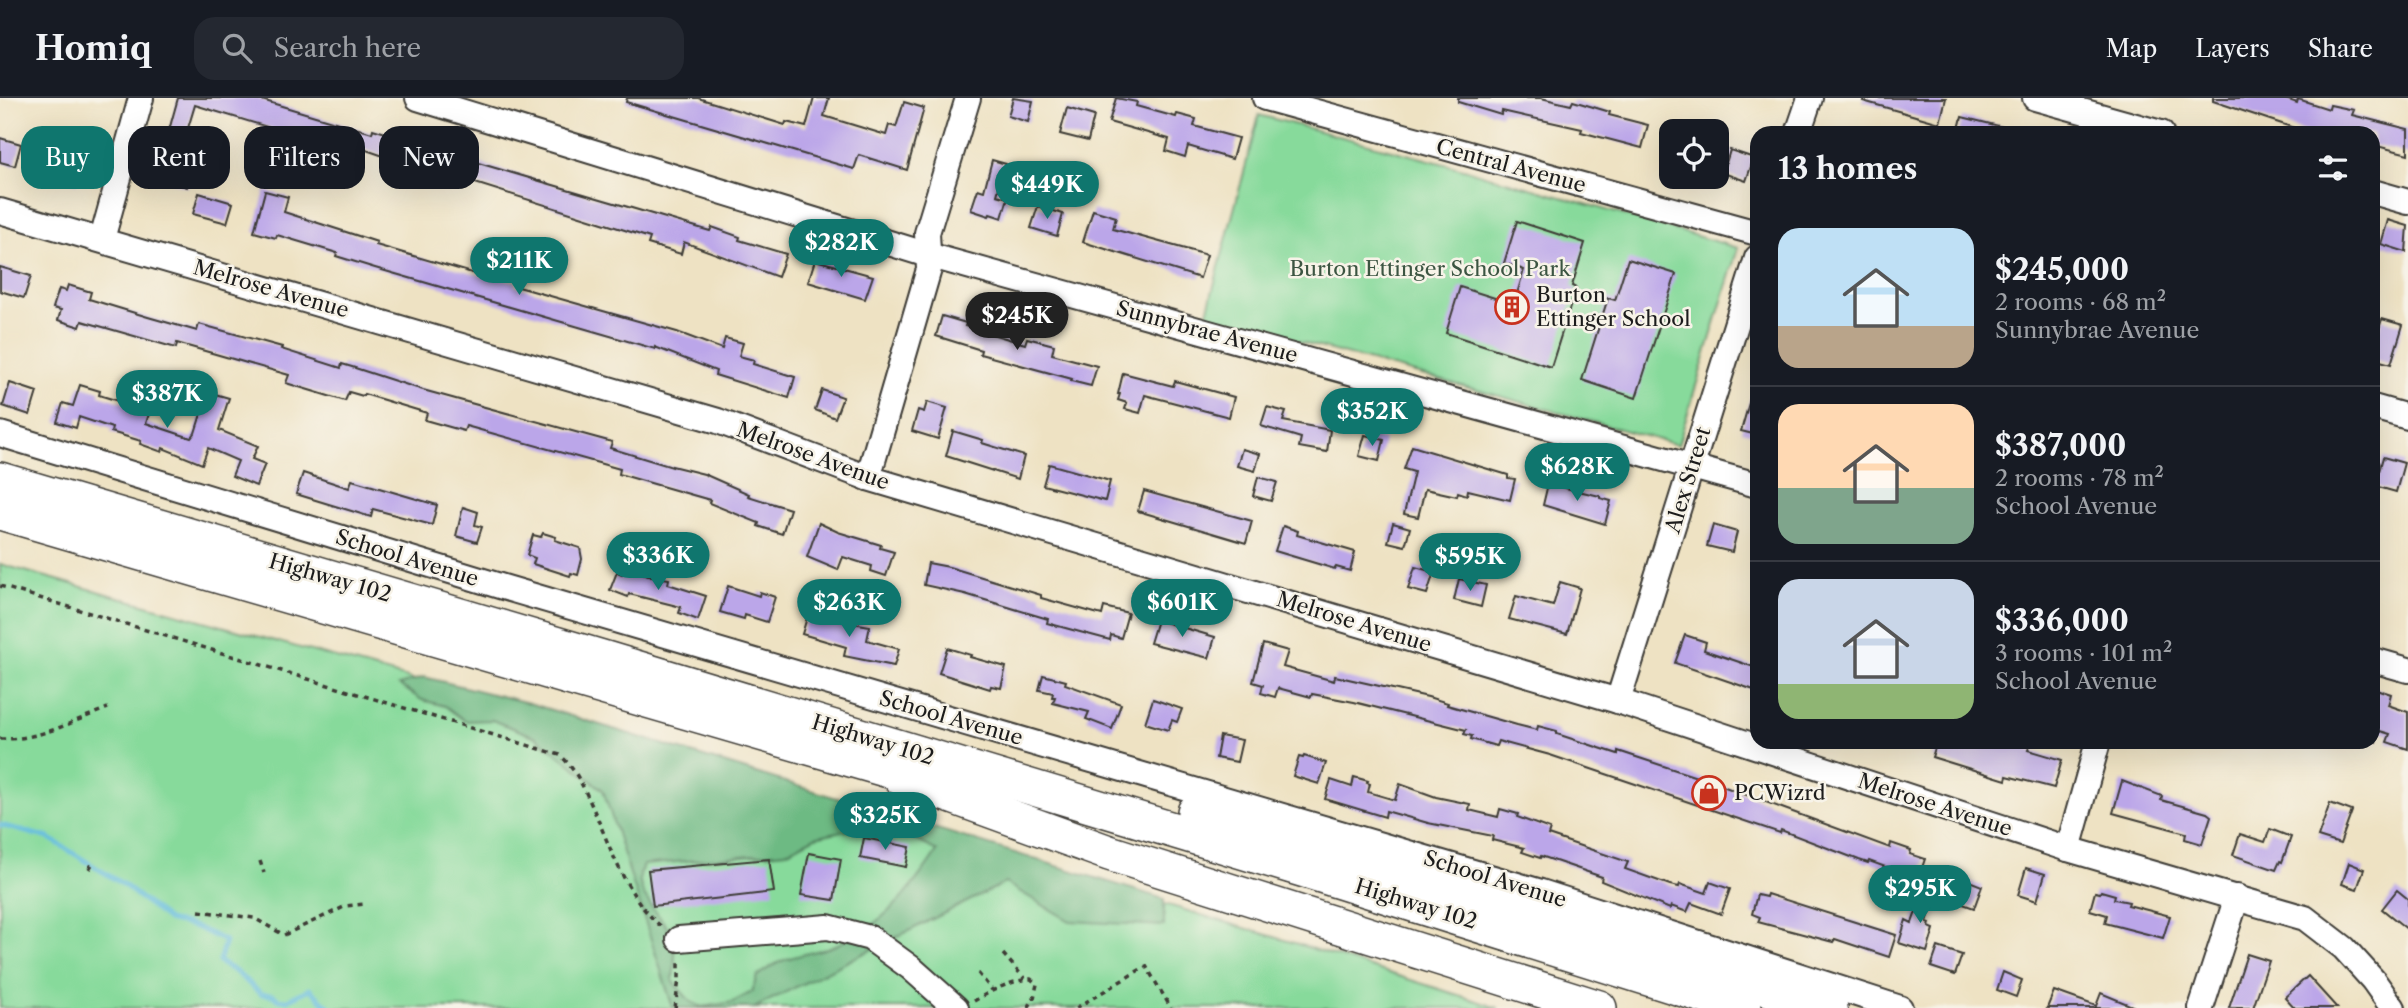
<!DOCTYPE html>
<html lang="en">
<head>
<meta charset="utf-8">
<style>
  :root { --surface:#171b24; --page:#242831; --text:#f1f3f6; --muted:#9ea1a6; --line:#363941; --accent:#0f766e }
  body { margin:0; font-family:"Libre Caslon Text",serif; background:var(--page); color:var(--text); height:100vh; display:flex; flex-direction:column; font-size:26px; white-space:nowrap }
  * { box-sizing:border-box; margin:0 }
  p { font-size:23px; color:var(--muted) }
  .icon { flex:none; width:38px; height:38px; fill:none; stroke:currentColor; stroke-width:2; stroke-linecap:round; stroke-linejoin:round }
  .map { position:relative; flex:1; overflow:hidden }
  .panel { position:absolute; left:1750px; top:28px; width:630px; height:623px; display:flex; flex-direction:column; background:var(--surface); border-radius:21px; box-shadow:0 7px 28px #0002 }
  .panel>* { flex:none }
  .guide { position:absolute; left:21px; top:28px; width:665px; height:63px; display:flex; gap:14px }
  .fabs { position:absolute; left:1659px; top:21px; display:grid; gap:14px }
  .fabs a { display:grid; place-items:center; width:70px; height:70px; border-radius:14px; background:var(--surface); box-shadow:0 7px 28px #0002; font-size:35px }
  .price { position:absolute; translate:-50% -60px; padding:0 16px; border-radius:24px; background:var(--accent); color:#fff; font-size:23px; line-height:46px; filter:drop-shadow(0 2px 4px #0008) }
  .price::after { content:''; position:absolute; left:50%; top:42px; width:21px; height:16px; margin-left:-10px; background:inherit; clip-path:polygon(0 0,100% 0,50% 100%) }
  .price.selected { background:#222; color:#fff }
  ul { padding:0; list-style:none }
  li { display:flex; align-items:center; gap:21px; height:175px; padding:0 28px }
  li+li { border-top:2px solid var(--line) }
  li span { display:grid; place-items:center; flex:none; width:196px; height:140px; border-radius:21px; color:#555 }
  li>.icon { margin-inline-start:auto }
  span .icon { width:84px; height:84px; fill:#fffc; stroke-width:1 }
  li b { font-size:30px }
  h2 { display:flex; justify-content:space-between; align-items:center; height:84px; padding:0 28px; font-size:30px }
  .pill { padding:0 24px; border-radius:21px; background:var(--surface); box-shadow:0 7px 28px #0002; font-size:24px; line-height:63px }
  .pill.selected { background:var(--accent); color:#fff }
  header { display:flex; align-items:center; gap:42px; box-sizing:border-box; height:98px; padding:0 35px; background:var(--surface); border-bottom:2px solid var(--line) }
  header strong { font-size:33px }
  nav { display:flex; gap:38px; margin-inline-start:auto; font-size:24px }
  .search { width:490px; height:63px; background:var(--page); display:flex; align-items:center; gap:18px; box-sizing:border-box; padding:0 24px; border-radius:21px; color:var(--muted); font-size:26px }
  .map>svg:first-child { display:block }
  .green { fill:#87da9b; stroke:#527b5c; stroke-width:2 }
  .forest { fill:#6dba83; stroke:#446b50; stroke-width:2; fill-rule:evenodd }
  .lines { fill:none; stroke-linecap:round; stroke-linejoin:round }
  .stream { stroke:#5dbbdb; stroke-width:5 }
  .building { fill:#bba6e9 }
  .minor-casing { stroke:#3c3a35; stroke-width:28 }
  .highway-casing { stroke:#3c3a35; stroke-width:38 }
  .path { stroke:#3c3a35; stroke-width:3.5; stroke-dasharray:5 5; stroke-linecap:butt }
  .minor { stroke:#fff; stroke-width:24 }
  .highway { stroke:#fff; stroke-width:35 }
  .labels { text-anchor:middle; stroke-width:5; stroke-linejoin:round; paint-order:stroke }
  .street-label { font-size:21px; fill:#1c1c1c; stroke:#f7f3e8 }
  .park-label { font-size:21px; fill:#3c5542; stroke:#f7f3e8 }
  .poi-label { font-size:21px; fill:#1c1c1c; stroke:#f7f3e8; text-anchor:start }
</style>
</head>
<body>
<header>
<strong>Homiq</strong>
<div class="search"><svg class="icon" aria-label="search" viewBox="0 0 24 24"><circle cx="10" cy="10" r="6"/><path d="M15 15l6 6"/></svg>Search here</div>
<nav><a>Map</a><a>Layers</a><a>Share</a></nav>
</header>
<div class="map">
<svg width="2408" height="910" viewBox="0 0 2408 910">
  <rect width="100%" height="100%" fill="#f7f3e8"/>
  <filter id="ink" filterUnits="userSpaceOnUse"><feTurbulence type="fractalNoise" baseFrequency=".0143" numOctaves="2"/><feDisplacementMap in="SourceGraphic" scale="14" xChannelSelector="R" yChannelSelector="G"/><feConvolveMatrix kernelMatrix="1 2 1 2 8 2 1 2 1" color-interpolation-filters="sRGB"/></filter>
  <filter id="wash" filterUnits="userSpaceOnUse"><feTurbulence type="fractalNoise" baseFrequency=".00686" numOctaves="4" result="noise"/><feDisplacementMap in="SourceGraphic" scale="28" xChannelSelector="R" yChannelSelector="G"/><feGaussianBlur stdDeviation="1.57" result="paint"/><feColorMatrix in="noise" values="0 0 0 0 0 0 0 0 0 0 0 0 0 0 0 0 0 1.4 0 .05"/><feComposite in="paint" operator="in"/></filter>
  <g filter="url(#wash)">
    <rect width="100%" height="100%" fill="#eee2c3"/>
    <g class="green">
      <polygon points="1259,17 1471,73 1738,150 1678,347 1206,218"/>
      <polygon points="0,466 465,596 1288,843 1499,910 0,910"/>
    </g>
    <path class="forest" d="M424,579L529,605L1164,801V828L1070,823L1005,785L754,910H673L603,692L536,639L492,622L465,623L445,608L422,602L399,587ZM877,732L905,736L937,753C909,795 885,826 836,847C821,853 805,855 790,860C778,863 767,871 757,878L752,894L733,904L702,909L691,904L673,884C674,868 678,849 670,834C659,813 630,794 643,767L786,754L815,739L842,733Z"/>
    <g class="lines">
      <polyline class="stream" points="0,727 49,740 124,787 168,822 196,829 225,843 219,864 236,874 261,896 273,897 279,902 287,902 310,891 330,910"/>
    </g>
    <g id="blocks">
      <g class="building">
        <polygon points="178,0 255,0 372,35 373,31 417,45 444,55 444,58 474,68 475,64 710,133 712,129 740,139 739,142 786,156 778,179 684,144 681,156 648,146 650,140 437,73 436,75 390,57 389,60 352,47 350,54 195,7 179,60 194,64 187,89 156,79"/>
        <polygon points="627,0 698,0 785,27 786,24 806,29 814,0 829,0 824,18 886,37 889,27 896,29 904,4 924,10 907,72 859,57 854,71 626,4"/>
        <polygon points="1013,0 1033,3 1028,24 1008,18"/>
        <polygon points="1116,0 1137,4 1136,8 1176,19 1177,16 1196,21 1194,28 1238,40 1232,61 1188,48 1185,59 1166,53 1169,41 1109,24"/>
        <polygon points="1458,0 1541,0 1571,7 1573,3 1610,14 1609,17 1648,27 1642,50 1581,34 1582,31 1502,13 1501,17 1458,4"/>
        <polygon points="1864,0 1946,0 1940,25 1863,3"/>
        <polygon points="2213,0 2283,0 2297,5 2298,1 2329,11 2330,7 2354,12 2352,17 2408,31 2408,56 2373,47 2373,35 2309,35 2213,3"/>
        <polygon points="1067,10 1094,18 1088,43 1060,36"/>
        <polygon points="1962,19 2007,30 2006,35 1958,35"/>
        <polygon points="0,40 21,46 15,68 0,64"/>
        <polygon points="1730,52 1754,60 1746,83 1723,75"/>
        <polygon points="53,54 83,63 77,86 47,77"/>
        <polygon points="992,62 1006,66 997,97 1008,100 1002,120 990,116 989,118 971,112 978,91 984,93"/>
        <polygon points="265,93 288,99 284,114 377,144 376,147 486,179 487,176 516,184 515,188 677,234 722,251 725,240 743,245 739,258 754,262 753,266 795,279 789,300 715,277 716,273 655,249 655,251 375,170 336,158 337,155 277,137 276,140 254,134"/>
        <polygon points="199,95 233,105 227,125 193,116"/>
        <polygon points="1038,108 1063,116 1057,138 1031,130"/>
        <polygon points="1093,112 1116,119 1113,131 1207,157 1200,180 1083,144"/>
        <polygon points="2388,122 2408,128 2406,154 2381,146"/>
        <polygon points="1517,123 1585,145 1572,188 1576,190 1551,269 1446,235 1460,189 1514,206 1524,172 1504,165"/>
        <polygon points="1628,161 1676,176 1636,300 1582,282 1608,200 1615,202"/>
        <polygon points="815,162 873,178 865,201 808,184"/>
        <polygon points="0,169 31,178 24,200 0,193"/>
        <polygon points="68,187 91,194 89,201 148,219 197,233 199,226 282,249 281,251 341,270 342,266 352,269 423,292 612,344 610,350 672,369 672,368 704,376 749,396 748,398 790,411 782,436 758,428 759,425 709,405 710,402 619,376 620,371 466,328 464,333 425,322 427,315 364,296 363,298 349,294 345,303 286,285 289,277 177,245 176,250 82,223 80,229 58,222 61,212 53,210 59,191 66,193"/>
        <polygon points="942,218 966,225 965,228 1025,246 1027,240 1054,247 1052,256 1097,268 1091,288 1071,283 1072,281 980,256 981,252 936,238"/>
        <polygon points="2382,221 2403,227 2391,266 2373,261 2373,250"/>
        <polygon points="1123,275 1173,288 1175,283 1234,299 1229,319 1145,297 1140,315 1125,311 1127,305 1118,302 1120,296 1118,296"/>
        <polygon points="10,285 37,294 30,317 3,308"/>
        <polygon points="80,287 100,293 99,297 141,310 140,313 149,316 146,325 191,340 195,335 208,294 229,300 219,332 258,348 252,361 265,366 256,388 232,378 238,363 208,350 202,366 163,350 162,354 140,346 141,343 111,334 112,330 79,319 76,330 57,324 63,305 73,308"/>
        <polygon points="1753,291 1757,292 1757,337 1741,333"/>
        <polygon points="822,292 843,299 835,320 815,312"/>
        <polygon points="927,304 947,310 938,341 912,333 918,312 924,314"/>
        <polygon points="1267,309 1286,314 1283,323 1330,332 1327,354 1299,349 1301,340 1261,328"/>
        <polygon points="953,333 983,342 982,345 1024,358 1018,381 946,358"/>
        <polygon points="1365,337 1384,342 1379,363 1359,358"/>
        <polygon points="1412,348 1508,377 1508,380 1515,381 1510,402 1468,392 1467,397 1458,394 1457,398 1425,391 1418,419 1404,416 1414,374 1404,371"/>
        <polygon points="1242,351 1260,356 1255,373 1237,368"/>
        <polygon points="2383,359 2404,365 2396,394 2375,388"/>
        <polygon points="1049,366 1110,383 1105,403 1043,387"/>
        <polygon points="303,375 349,390 352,382 437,407 432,427 373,411 371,419 296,396"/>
        <polygon points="1258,379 1277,384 1271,403 1253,398"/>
        <polygon points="1548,386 1600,398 1600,400 1611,403 1605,426 1543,407"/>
        <polygon points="1144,393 1252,423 1246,445 1138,413"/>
        <polygon points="463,409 478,414 475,427 482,429 477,444 456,438"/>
        <polygon points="819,425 838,434 881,447 880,450 894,454 886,478 871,473 872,468 843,459 838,472 807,459"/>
        <polygon points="1393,425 1410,430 1405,448 1388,444"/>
        <polygon points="1713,427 1737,434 1732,454 1707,448"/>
        <polygon points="1283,428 1298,433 1297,437 1355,454 1350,473 1336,469 1335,471 1275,453"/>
        <polygon points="543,435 556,439 555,442 580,450 582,461 578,477 571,475 570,478 533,466 535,460 527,457 533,437 541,439"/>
        <polygon points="928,465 949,469 1041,497 1041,500 1102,517 1104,509 1128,515 1121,540 1111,537 1110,542 1080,534 1047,525 1048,521 965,496 924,487"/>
        <polygon points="625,469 651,478 669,481 668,486 706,498 698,522 679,515 681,509 629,496 628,499 610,492 617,474 622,476"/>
        <polygon points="1415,469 1434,474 1427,496 1408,491"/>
        <polygon points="1459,481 1486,487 1481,509 1454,502"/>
        <polygon points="1560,484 1580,490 1567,536 1509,521 1516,498 1553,508"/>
        <polygon points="728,488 759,498 760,494 775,499 767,524 745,517 744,521 720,514"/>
        <polygon points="809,513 829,518 829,521 870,528 867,542 899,551 894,568 844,558 846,549 802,536"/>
        <polygon points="1157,522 1215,539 1209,560 1150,545"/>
        <polygon points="1685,537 1706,544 1704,552 1757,570 1757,593 1675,565"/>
        <polygon points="1263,546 1288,553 1283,569 1334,583 1335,578 1428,599 1448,605 1447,607 1517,627 1537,632 1538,628 1557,633 1557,636 1618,656 1618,653 1706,682 1890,750 1891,745 1911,752 1910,756 1925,761 1916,787 1894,780 1897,773 1869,763 1868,765 1859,762 1781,732 1780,735 1550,657 1498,643 1496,648 1471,641 1472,638 1464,636 1466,632 1354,604 1312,596 1311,599 1278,590 1275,599 1261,595 1263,587 1253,584"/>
        <polygon points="947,550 971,557 970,559 1006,569 1001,590 991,588 990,591 939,575"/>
        <polygon points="1043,577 1066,583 1065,586 1121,606 1112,631 1086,621 1089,614 1053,605 1055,599 1052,599 1053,595 1039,592"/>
        <polygon points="2373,590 2391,596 2388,607 2408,614 2408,651 2387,644 2390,636 2380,633 2376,644 2373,644"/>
        <polygon points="1153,601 1182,611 1177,624 1172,622 1168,632 1145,625"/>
        <polygon points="1220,638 1242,642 1237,664 1216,660"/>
        <polygon points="1937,644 2031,644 2028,652 2062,662 2054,690 2007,678 2006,682 1932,659"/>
        <polygon points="1304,658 1326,665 1319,686 1293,678 1299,659 1303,660"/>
        <polygon points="1354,679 1368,683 1367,685 1370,686 1368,694 1395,702 1400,686 1436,699 1470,706 1469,712 1498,719 1500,711 1518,716 1517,719 1550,731 1548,737 1628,764 1625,771 1670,787 1679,789 1680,786 1706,795 1710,784 1730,791 1721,816 1691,805 1687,814 1671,808 1670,811 1601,783 1602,779 1541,758 1540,760 1522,754 1524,750 1492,742 1493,738 1428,725 1386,713 1385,719 1325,701 1331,682 1352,689"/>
        <polygon points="2122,683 2162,698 2161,702 2207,715 2211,718 2202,746 2185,741 2186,735 2113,715"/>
        <polygon points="2330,705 2352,713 2340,746 2318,739"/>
        <polygon points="2270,731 2291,739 2282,764 2280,763 2276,772 2233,757 2240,736 2265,744"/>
        <polygon points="864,740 910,749 906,769 860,760"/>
        <polygon points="809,755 841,761 834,802 801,797"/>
        <polygon points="769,761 774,794 653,808 648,772"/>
        <polygon points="2349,765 2364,771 2357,791 2342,786"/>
        <polygon points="2026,770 2045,776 2037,803 2018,797"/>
        <polygon points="1952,773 1970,780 1969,783 1982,788 1974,810 1943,799"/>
        <polygon points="1924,791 1936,796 1927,824 1930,825 1929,829 1934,831 1927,854 1899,845 1906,822 1912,825"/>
        <polygon points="2397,792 2408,801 2408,832 2382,811"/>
        <polygon points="2101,793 2115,797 2114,801 2129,804 2128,807 2170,818 2163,840 2105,825 2107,817 2090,812 2095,794 2100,795"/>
        <polygon points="1767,796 1896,837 1889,859 1835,841 1833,844 1758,824 1760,819 1752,816 1757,797 1766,799"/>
        <polygon points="1938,849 1962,857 1955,877 1931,869"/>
        <polygon points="2247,856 2269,863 2253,910 2229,910"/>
        <polygon points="2003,874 2022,882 2016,899 1997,892"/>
        <polygon points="2308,878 2337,910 2295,910 2285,899"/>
        <polygon points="2054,893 2096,908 2101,895 2137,910 2047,910"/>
      </g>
    </g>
  </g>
  <g filter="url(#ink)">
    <use href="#blocks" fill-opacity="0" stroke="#3c3a35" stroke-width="2"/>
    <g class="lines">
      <g class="minor-casing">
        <g id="minor">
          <polyline points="418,0 928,157 1757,387"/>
          <polyline points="1265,0 1757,135"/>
          <polyline points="2035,0 2161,35"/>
          <polyline points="1798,35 1810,0"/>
          <polyline points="2373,94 2408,104"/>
          <polyline points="0,113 718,323 868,380 1618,603 2068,751 2305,820 2344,850 2373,882 2393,910"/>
          <polyline points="102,141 141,0"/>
          <polyline points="2373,309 2408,319"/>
          <polyline points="0,336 503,489 1541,794 1900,910"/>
          <polyline points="868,380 929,171 927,135 968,0"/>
          <polyline points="2373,562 2408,572"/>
          <polyline points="1618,603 1757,160"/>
          <polyline points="2068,751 2098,644"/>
          <polyline points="679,841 828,829 870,840 911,870 956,910"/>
          <polyline points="2201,910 2237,799"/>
        </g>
      </g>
      <g class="highway-casing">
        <g id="highway">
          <polyline points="0,382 609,562 1302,771 1744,910"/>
          <polyline points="0,414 923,682"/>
          <polyline points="900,679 1109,755 1599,910"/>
          <polyline points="1195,714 1578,829 1830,910"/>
        </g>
      </g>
      <g class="path">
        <path d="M0,488L560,657C576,672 583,688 592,708C611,750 626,800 663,830"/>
        <path d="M0,641C41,642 70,624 108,610"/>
        <polyline points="260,763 264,775"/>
        <polyline points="89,771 94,763"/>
        <polyline points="199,813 254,820 284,837 346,808 366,806"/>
        <polyline points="1003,856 1025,881"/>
        <polyline points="978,875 992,892"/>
        <path d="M974,903C991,893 1011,882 1031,881L1037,886L1034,900L1028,910"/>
        <polyline points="675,910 679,881 679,861"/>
        <polyline points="1076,910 1146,868 1171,910"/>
      </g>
      <use href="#minor" class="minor"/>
      <use href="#highway" class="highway"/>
    </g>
  </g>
  <defs>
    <g id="building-ring" transform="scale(1.75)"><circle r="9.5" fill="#f7f3e8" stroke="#c8321e" stroke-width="1.5"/><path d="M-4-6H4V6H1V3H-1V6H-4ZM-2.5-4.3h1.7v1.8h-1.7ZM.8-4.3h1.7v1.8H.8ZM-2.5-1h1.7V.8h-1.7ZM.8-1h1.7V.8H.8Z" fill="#c8321e"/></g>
    <g id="shop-ring" transform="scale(1.75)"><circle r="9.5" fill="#f7f3e8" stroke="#c8321e" stroke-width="1.5"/><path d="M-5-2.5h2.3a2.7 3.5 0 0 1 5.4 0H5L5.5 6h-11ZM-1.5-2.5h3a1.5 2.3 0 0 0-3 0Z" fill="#c8321e"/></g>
  </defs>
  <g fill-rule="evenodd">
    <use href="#building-ring" x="1512" y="209"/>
    <use href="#shop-ring" x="1709" y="695"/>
  </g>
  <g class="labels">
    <g class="street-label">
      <text transform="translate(1511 68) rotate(15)" y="7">Central Avenue</text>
      <text transform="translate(271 191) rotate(16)" y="7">Melrose Avenue</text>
      <text transform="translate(1207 234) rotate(15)" y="7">Sunnybrae Avenue</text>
      <text transform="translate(813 358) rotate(20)" y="7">Melrose Avenue</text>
      <text transform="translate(1688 382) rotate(-73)" y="7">Alex Street</text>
      <text transform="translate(407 460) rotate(17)" y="7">School Avenue</text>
      <text transform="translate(330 480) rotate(16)" y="7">Highway 102</text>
      <text transform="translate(1354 524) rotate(17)" y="7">Melrose Avenue</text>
      <text transform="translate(951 620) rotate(16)" y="7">School Avenue</text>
      <text transform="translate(873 642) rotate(17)" y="7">Highway 102</text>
      <text transform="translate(1935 707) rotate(18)" y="7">Melrose Avenue</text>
      <text transform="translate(1495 781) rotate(17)" y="7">School Avenue</text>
      <text transform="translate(1416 806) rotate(17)" y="7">Highway 102</text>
    </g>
    <g class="park-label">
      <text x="1430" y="178">Burton Ettinger School Park</text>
    </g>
    <g class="poi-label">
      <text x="1536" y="204">Burton<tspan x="1536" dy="24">Ettinger School</tspan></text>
      <text x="1734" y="702">PCWizrd</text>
    </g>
  </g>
</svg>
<div class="fabs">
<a><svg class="icon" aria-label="locate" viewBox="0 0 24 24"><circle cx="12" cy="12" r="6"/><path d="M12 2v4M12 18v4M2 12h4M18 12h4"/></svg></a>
</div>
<b class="price" style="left:1047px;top:123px">$449K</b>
<b class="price" style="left:841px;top:181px">$282K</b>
<b class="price" style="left:519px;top:199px">$211K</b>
<b class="price selected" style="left:1017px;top:254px">$245K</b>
<b class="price" style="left:167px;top:332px">$387K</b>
<b class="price" style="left:1372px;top:350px">$352K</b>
<b class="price" style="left:1577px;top:405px">$628K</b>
<b class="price" style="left:658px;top:494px">$336K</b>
<b class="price" style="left:1470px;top:495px">$595K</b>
<b class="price" style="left:849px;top:541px">$263K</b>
<b class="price" style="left:1182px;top:541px">$601K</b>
<b class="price" style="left:885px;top:754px">$325K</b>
<b class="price" style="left:1920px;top:827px">$295K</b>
<div class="guide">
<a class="pill selected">Buy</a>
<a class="pill">Rent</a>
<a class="pill">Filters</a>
<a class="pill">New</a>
</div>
<section class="panel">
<h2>13 homes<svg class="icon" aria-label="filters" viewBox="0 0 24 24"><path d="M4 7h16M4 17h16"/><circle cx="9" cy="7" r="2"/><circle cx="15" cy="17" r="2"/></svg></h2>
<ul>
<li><span style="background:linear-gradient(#bfe0f5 70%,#b9a48a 0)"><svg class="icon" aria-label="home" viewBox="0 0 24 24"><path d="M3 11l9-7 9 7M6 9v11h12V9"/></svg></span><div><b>$245,000</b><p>2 rooms · 68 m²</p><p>Sunnybrae Avenue</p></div></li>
<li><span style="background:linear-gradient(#ffd9b3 60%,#7fa58c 0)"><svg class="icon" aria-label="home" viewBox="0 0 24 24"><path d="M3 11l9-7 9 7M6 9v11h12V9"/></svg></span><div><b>$387,000</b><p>2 rooms · 78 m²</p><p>School Avenue</p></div></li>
<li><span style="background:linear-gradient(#c9d6e8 75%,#8fb573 0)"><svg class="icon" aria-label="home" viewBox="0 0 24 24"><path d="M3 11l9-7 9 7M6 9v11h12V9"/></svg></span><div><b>$336,000</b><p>3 rooms · 101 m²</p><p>School Avenue</p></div></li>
</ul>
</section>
</div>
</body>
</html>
